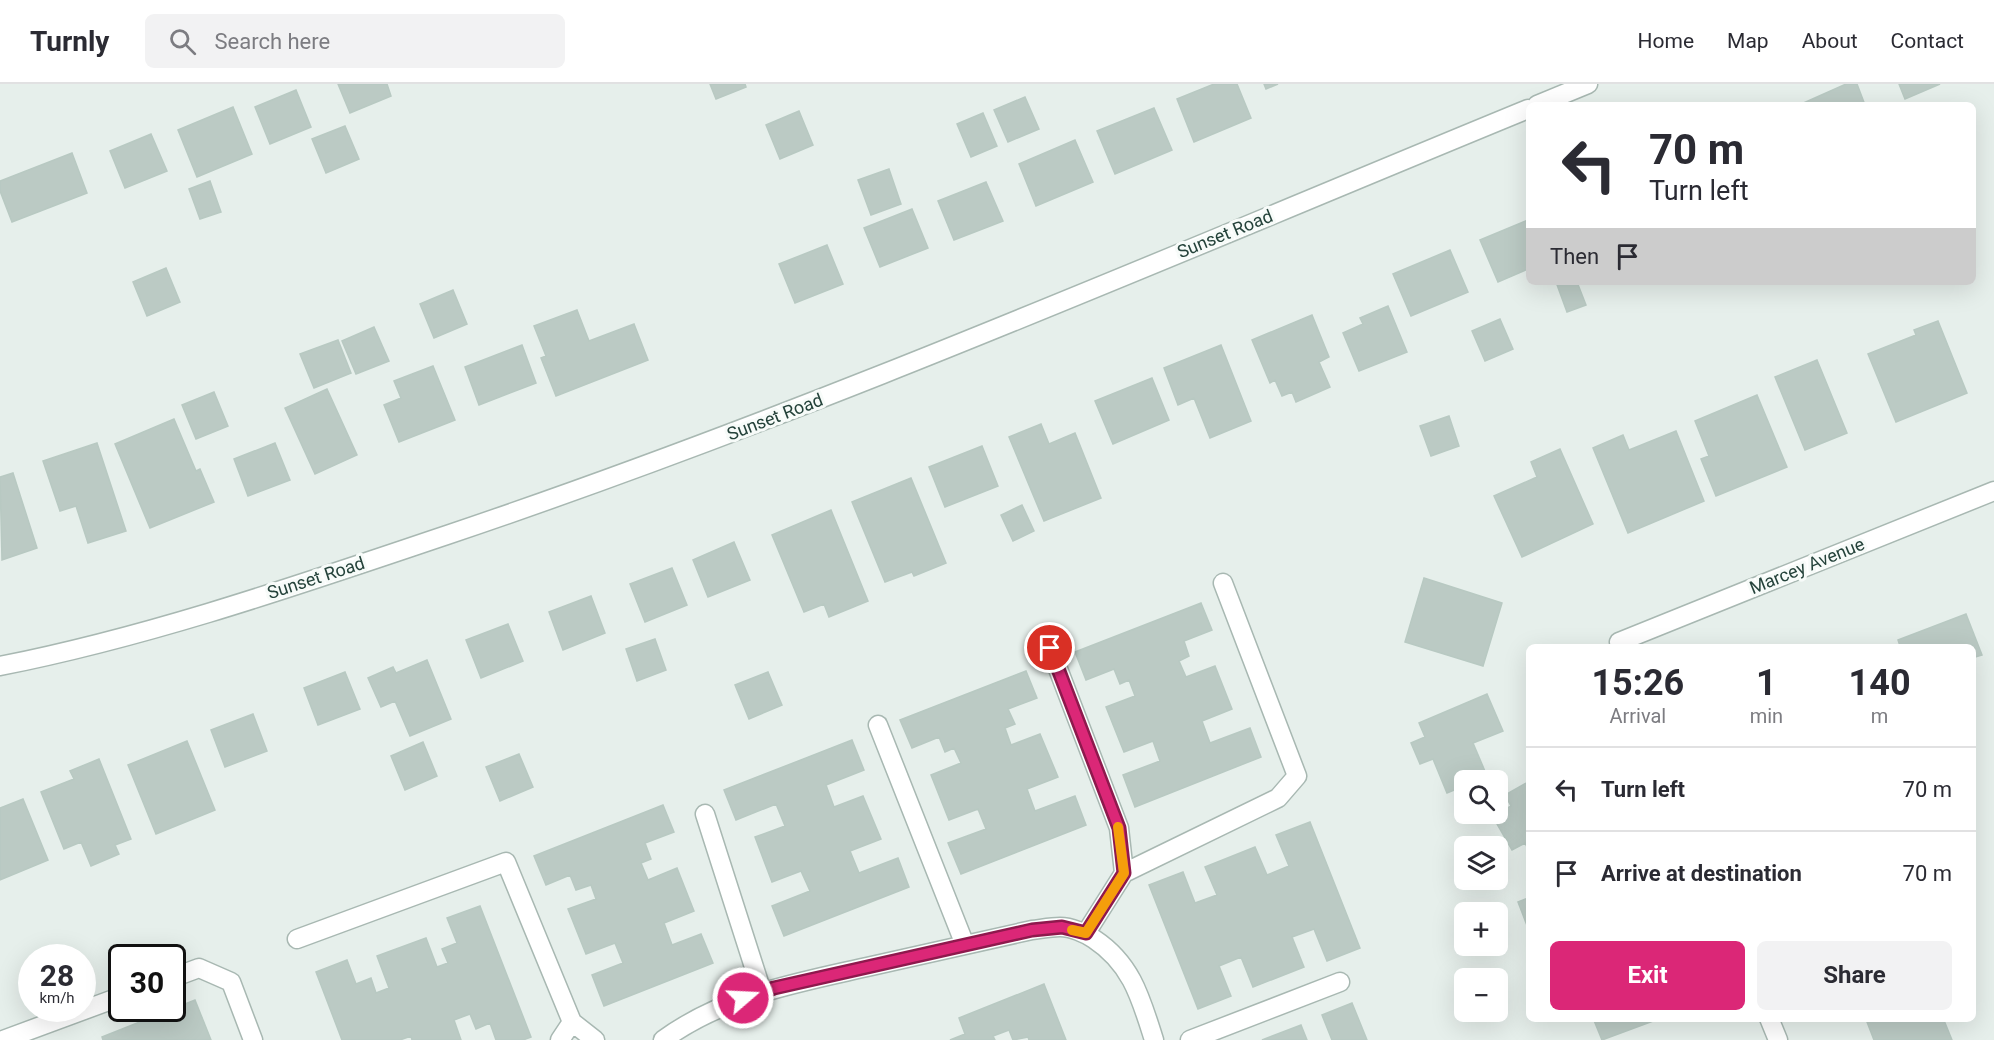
<!DOCTYPE html>
<meta charset="utf-8">
<style>
body{margin:0;font-family:Roboto,sans-serif;background:#f2f2f3;color:#2b2b33;height:100vh;display:flex;flex-direction:column;font-size:22px;white-space:nowrap}
*{box-sizing:border-box;margin:0}
p{font-size:20px;color:#7c7c81}
.icon{flex:none;width:33px;height:33px;fill:none;stroke:currentColor;stroke-width:2;stroke-linecap:round;stroke-linejoin:round}
.map{position:relative;flex:1;overflow:hidden}
.details{position:absolute;left:1526px;top:560px;width:450px;height:378px;display:flex;flex-direction:column;background:#fff;border-radius:9px;box-shadow:0 6px 24px #0002}
.details>*{flex:none}
.guide{position:absolute;left:1526px;top:18px;width:450px;height:183px;border-radius:9px;box-shadow:0 6px 24px #0002;background:#fff;color:#2b2b33;overflow:hidden}
.buttons{position:absolute;left:1454px;top:686px;display:grid;gap:12px}
.buttons a{display:grid;place-items:center;width:54px;height:54px;border-radius:9px;background:#fff;box-shadow:0 6px 24px #0002;font-size:30px}
.speed{position:absolute;left:18px;top:860px;display:flex;gap:12px;font-size:30px;font-weight:700;text-align:center}
.speed>*{display:grid;place-content:center;width:78px;height:78px;border-radius:50%;background:#fff;box-shadow:0 6px 24px #0002;line-height:1}
.speed small{font-size:15px;font-weight:400}
.speed .limit{border:3px solid #111;border-radius:9px;background:#fff;color:#111}
.pin{position:absolute;display:grid;place-items:center;width:51px;height:51px;color:#fff;margin:-26px;border:3px solid #fff;border-radius:50%;box-shadow:0 2px 6px #0007}
.me{position:absolute;width:66px;margin:-33px;rotate:71deg;stroke-linejoin:round;filter:drop-shadow(0 0 4px #0008)}
.turn{display:flex;align-items:center;gap:21px;height:126px;padding:0 24px;font-size:27px}
.turn .icon{width:78px;height:78px;stroke-width:2.5}
.turn b{display:block;font-size:42px;line-height:51px}
.then{display:flex;align-items:center;height:57px;padding:0 24px;background:#0003;gap:12px;font-size:22px}
.eta{display:flex;justify-content:space-evenly;align-items:center;height:102px;text-align:center}
.eta b{font-size:36px;font-weight:700;line-height:42px}
.cta{display:flex;gap:12px;margin-top:auto;padding:12px 24px}
.cta a{flex:1;height:69px;border-radius:9px;background:#db2777;color:#fff;font-size:24px;font-weight:700;line-height:69px;text-align:center}
.cta a+a{background:#f2f2f3;color:#2b2b33}
ul{padding:0;list-style:none}
li{display:flex;align-items:center;gap:18px;height:84px;padding:0 24px;border-top:2px solid #e1e1e2}
li div{flex:1}
li b{display:block;font-size:22px}
li em{font-style:normal}
header{display:flex;align-items:center;gap:36px;box-sizing:border-box;height:84px;padding:0 30px;background:#fff;border-bottom:2px solid #e1e1e2}
header strong{font-size:28px}
nav{display:flex;gap:33px;margin-inline-start:auto;font-size:21px}
.search{width:420px;height:54px;background:#f2f2f3;display:flex;align-items:center;gap:15px;box-sizing:border-box;padding:0 21px;border-radius:9px;color:#7c7c81;font-size:22px}
.map>svg:first-child{display:block}
</style>
<header>
<strong>Turnly</strong>
<div class="search"><svg class="icon" aria-label="search" viewBox="0 0 24 24"><circle cx="10" cy="10" r="6"/><path d="M15 15l6 6"/></svg>Search here</div>
<nav><a>Home</a><a>Map</a><a>About</a><a>Contact</a></nav>
</header>
<div class="map">
<svg width="1994" height="956" viewBox="0 0 1994 956">
<rect width="100%" height="100%" fill="#e6efeb"/>
<!-- building -->
<path fill="#bbcac4" stroke="#b8c9c2" stroke-width="1.5" d="M 338,0 L 387,0 L 391,12 L 350,29 Z
M 710,0 L 745,0 L 746,3 L 716,15 Z
M 1214,0 L 1237,0 L 1251,34 L 1194,58 L 1177,15 Z
M 1264,0 L 1278,0 L 1266,5 Z
M 1846,0 L 1857,0 L 1865,21 L 1799,21 Z
M 1899,0 L 1940,0 L 1905,15 Z
M 296,6 L 311,43 L 270,60 L 255,23 Z
M 1025,13 L 1039,45 L 1008,58 L 994,26 Z
M 233,23 L 252,70 L 197,93 L 178,46 Z
M 1154,24 L 1172,66 L 1115,90 L 1097,47 Z
M 799,27 L 813,61 L 780,75 L 766,41 Z
M 983,29 L 997,62 L 971,73 L 957,40 Z
M 345,42 L 359,75 L 326,89 L 312,55 Z
M 151,50 L 167,87 L 125,104 L 110,67 Z
M 1075,56 L 1093,98 L 1036,122 L 1019,80 Z
M 72,69 L 87,109 L 12,138 L 0,107 L 0,97 Z
M 889,85 L 901,120 L 871,131 L 858,96 Z
M 210,97 L 221,128 L 200,135 L 189,105 Z
M 986,98 L 1003,137 L 954,156 L 938,117 Z
M 912,125 L 928,164 L 880,183 L 864,144 Z
M 1528,136 L 1528,185 L 1498,198 L 1480,156 Z
M 827,161 L 843,200 L 795,219 L 779,180 Z
M 1450,166 L 1468,208 L 1411,232 L 1393,190 Z
M 166,184 L 180,218 L 147,232 L 133,198 Z
M 1556,198 L 1577,198 L 1586,221 L 1567,228 Z
M 453,206 L 467,240 L 434,254 L 420,220 Z
M 1388,222 L 1407,268 L 1359,287 L 1343,249 L 1363,240 L 1360,234 Z
M 577,226 L 589,257 L 634,240 L 648,276 L 556,312 L 541,274 L 546,272 L 534,242 Z
M 1312,231 L 1329,273 L 1319,278 L 1330,303 L 1296,318 L 1292,308 L 1282,312 L 1275,296 L 1270,299 L 1252,256 Z
M 1500,235 L 1513,265 L 1485,277 L 1472,247 Z
M 1938,237 L 1967,309 L 1896,338 L 1868,270 L 1916,251 L 1914,246 Z
M 374,243 L 389,277 L 356,290 L 342,257 Z
M 338,256 L 351,289 L 314,304 L 300,270 Z
M 522,261 L 536,299 L 479,321 L 465,283 Z
M 1221,261 L 1251,337 L 1210,354 L 1194,314 L 1178,321 L 1164,284 Z
M 1817,276 L 1847,349 L 1805,366 L 1775,293 Z
M 433,282 L 455,336 L 399,358 L 384,321 L 401,314 L 394,297 Z
M 1152,294 L 1169,336 L 1113,360 L 1095,317 Z
M 327,305 L 357,371 L 315,390 L 285,324 Z
M 214,308 L 228,342 L 196,355 L 182,321 Z
M 1757,311 L 1787,383 L 1716,412 L 1701,375 L 1709,372 L 1695,337 Z
M 1449,332 L 1459,362 L 1431,372 L 1420,342 Z
M 174,335 L 196,387 L 200,385 L 214,418 L 150,444 L 115,360 Z
M 1041,340 L 1049,360 L 1075,349 L 1101,414 L 1044,437 L 1009,353 Z
M 1676,347 L 1704,417 L 1628,449 L 1593,364 L 1623,351 L 1629,366 Z
M 97,359 L 126,447 L 88,459 L 76,422 L 60,427 L 43,377 Z
M 275,359 L 290,396 L 248,412 L 234,375 Z
M 982,362 L 998,402 L 945,423 L 929,383 Z
M 1560,365 L 1593,440 L 1522,473 L 1494,412 L 1537,393 L 1531,378 Z
M 13,389 L 37,464 L 2,476 L 0,393 Z
M 911,394 L 946,479 L 914,492 L 912,488 L 885,498 L 852,418 Z
M 1022,421 L 1034,447 L 1013,457 L 1001,431 Z
M 831,426 L 868,517 L 829,533 L 824,520 L 804,528 L 772,451 Z
M 734,458 L 750,496 L 708,513 L 693,476 Z
M 672,484 L 687,521 L 645,538 L 630,500 Z
M 1424,494 L 1502,519 L 1483,582 L 1405,558 Z
M 591,512 L 605,549 L 563,566 L 549,528 Z
M 1201,519 L 1212,546 L 1184,557 L 1189,572 L 1179,577 L 1186,593 L 1215,582 L 1232,625 L 1202,637 L 1210,659 L 1250,644 L 1261,673 L 1135,723 L 1123,691 L 1160,677 L 1153,657 L 1124,668 L 1106,623 L 1135,612 L 1129,596 L 1120,600 L 1114,585 L 1086,596 L 1075,568 Z
M 1966,530 L 1982,571 L 1972,574 L 1972,562 L 1900,562 L 1898,556 Z
M 508,540 L 523,577 L 481,594 L 466,556 Z
M 655,555 L 666,586 L 637,597 L 626,565 Z
M 427,576 L 451,635 L 410,652 L 395,617 L 381,623 L 368,594 L 393,583 L 396,589 Z
M 1026,587 L 1037,614 L 1008,625 L 1015,640 L 1005,644 L 1011,661 L 1040,650 L 1058,693 L 1027,705 L 1035,727 L 1075,712 L 1086,741 L 961,790 L 948,759 L 986,745 L 978,725 L 949,736 L 931,691 L 961,679 L 954,664 L 945,668 L 939,653 L 912,664 L 900,636 Z
M 345,588 L 360,625 L 318,641 L 304,604 Z
M 768,588 L 782,621 L 749,635 L 735,601 Z
M 1487,610 L 1503,647 L 1473,659 L 1487,692 L 1478,696 L 1464,696 L 1464,702 L 1447,709 L 1433,675 L 1420,680 L 1411,659 L 1425,653 L 1419,639 Z
M 253,630 L 267,667 L 225,683 L 211,646 Z
M 852,656 L 864,686 L 826,701 L 834,723 L 863,712 L 881,755 L 850,767 L 859,789 L 898,774 L 909,803 L 784,852 L 772,822 L 810,807 L 801,787 L 772,798 L 755,753 L 785,742 L 776,720 L 736,736 L 724,706 Z
M 187,657 L 215,726 L 156,750 L 128,681 Z
M 423,658 L 437,692 L 405,706 L 391,672 Z
M 519,670 L 533,703 L 500,717 L 486,683 Z
M 99,675 L 131,755 L 115,761 L 119,770 L 91,782 L 81,758 L 64,765 L 41,708 L 74,695 L 70,687 Z
M 1528,698 L 1528,765 L 1525,759 L 1512,766 L 1493,733 L 1511,722 L 1505,711 Z
M 23,715 L 48,776 L 0,796 L 0,724 Z
M 663,721 L 674,748 L 645,759 L 651,775 L 641,779 L 648,796 L 677,784 L 694,827 L 664,839 L 672,861 L 701,850 L 713,879 L 604,922 L 592,891 L 623,879 L 615,859 L 586,870 L 568,825 L 596,815 L 591,801 L 576,806 L 570,791 L 546,801 L 534,772 Z
M 1310,738 L 1360,864 L 1327,877 L 1314,845 L 1292,853 L 1304,883 L 1253,903 L 1241,873 L 1219,882 L 1231,912 L 1198,925 L 1149,801 L 1183,788 L 1195,819 L 1217,811 L 1205,783 L 1255,763 L 1267,791 L 1289,782 L 1276,751 Z
M 1528,814 L 1528,844 L 1518,818 Z
M 480,822 L 531,953 L 523,956 L 496,956 L 490,939 L 476,945 L 470,930 L 454,936 L 461,956 L 412,956 L 411,952 L 400,956 L 342,956 L 316,888 L 347,876 L 356,900 L 371,894 L 376,909 L 389,904 L 377,872 L 426,854 L 437,883 L 448,879 L 442,865 L 457,859 L 447,834 Z
M 1044,900 L 1066,956 L 1029,956 L 1028,953 L 1013,956 L 1009,946 L 993,952 L 995,956 L 950,956 L 965,950 L 959,934 Z
M 195,916 L 211,956 L 103,956 L 102,953 Z
M 1352,919 L 1367,956 L 1332,956 L 1322,931 Z
M 1593,934 L 1656,934 L 1656,936 L 1602,956 Z
M 1876,934 L 1943,934 L 1952,956 L 1874,956 L 1867,938 Z
M 1301,941 L 1307,956 L 1262,956 Z"/>
<g fill="none" stroke-linecap="round" stroke-linejoin="round">
<defs>
<path id="minor" d="M 1537,21 L 1588,0
M 1621,562 L 1619,558 L 1994,407
M 1050,564 L 1119,744 L 1124,789
M 0,582 C 152,552 301,500 447,451 C 815,327 1170,172 1528,25
M 878,641 L 965,861
M 705,730 L 762,908
M 1086,849 L 1124,789 L 1278,714 L 1297,692 L 1223,499
M 297,855 L 506,778 L 572,938 L 595,956
M 172,894 L 199,884 L 231,898 L 253,956
M 1769,934 L 1778,956
M 3,956 L 122,912
M 560,956 L 572,938
M 663,956 C 723,912 796,899 867,883 C 922,871 977,858 1032,846 C 1041,845 1051,843 1060,843 C 1071,843 1085,849 1094,855 C 1132,880 1141,915 1154,956
M 1190,956 L 1340,898"/>
</defs>
<!-- minor casing -->
<use href="#minor" stroke="#a8b8b2" stroke-width="21"/>
<!-- minor -->
<use href="#minor" stroke="#fff" stroke-width="18"/>
</g>
<g fill="none" stroke-linecap="round" stroke-linejoin="round">
<defs>
<path id="route" d="M 743,914 L 774,904 L 1032,846 L 1062,843 L 1086,849 L 1124,789 L 1119,744 L 1050,564"/>
</defs>
<!-- route casing -->
<use href="#route" stroke="#8e194d" stroke-width="15"/>
<!-- route -->
<use href="#route" stroke="#db2777" stroke-width="10"/>
<!-- slow -->
<path stroke="#f59e0b" stroke-width="10" d="M 1072,846 L 1086,849 L 1124,789 L 1118,743"/>
</g>
<g text-anchor="middle" stroke-width="6" stroke-linejoin="round" paint-order="stroke">
<!-- street labels -->
<g font-size="18" fill="#24423a" stroke="#f7fbf9">
<text transform="translate(1225 150) rotate(-22)" y="6">Sunset Road</text>
<text transform="translate(775 333) rotate(-21)" y="6">Sunset Road</text>
<text transform="translate(1807 482) rotate(-22)" y="6">Marcey Avenue</text>
<text transform="translate(316 494) rotate(-18)" y="6">Sunset Road</text>
</g>
</g>
</svg>
<div class="buttons">
<a><svg class="icon" aria-label="search" viewBox="0 0 24 24"><circle cx="10" cy="10" r="6"/><path d="M15 15l6 6"/></svg></a>
<a><svg class="icon" aria-label="layers" viewBox="0 0 24 24"><path d="M12 4l9 5-9 5-9-5zM3 14l9 5 9-5"/></svg></a>
<a>+</a>
<a>−</a>
</div>
<div class="speed"><div>28<small>km/h</small></div><div class="limit">30</div></div>
<div class="pin" style="left:1050px;top:564px;background:#d93025"><svg class="icon" aria-label="arrive" viewBox="0 0 24 24"><path d="M6 21V4h12l-3 4 3 4H6"/></svg></div>
<svg class="me" style="left:743px;top:914px" viewBox="-20 -20 40 40"><circle r="17" fill="#db2777" stroke="#fff" stroke-width="3"/><path d="M0-11L8 9 0 5-8 9z" fill="#fff"/></svg>
<div class="guide">
<div class="turn"><svg class="icon" aria-label="left" viewBox="0 0 24 24"><path d="M17 20v-9H6M10 6l-5 5 5 5"/></svg><div><b>70 m</b>Turn left</div></div>
<div class="then">Then<svg class="icon" aria-label="arrive" viewBox="0 0 24 24"><path d="M6 21V4h12l-3 4 3 4H6"/></svg></div>
</div>
<section class="details">
<div class="eta">
<div><b>15:26</b><p>Arrival</p></div>
<div><b>1</b><p>min</p></div>
<div><b>140</b><p>m</p></div>
</div>
<ul>
<li><svg class="icon" aria-label="left" viewBox="0 0 24 24"><path d="M17 20v-9H6M10 6l-5 5 5 5"/></svg><div><b>Turn left</b></div><em>70 m</em></li>
<li><svg class="icon" aria-label="arrive" viewBox="0 0 24 24"><path d="M6 21V4h12l-3 4 3 4H6"/></svg><div><b>Arrive at destination</b></div><em>70 m</em></li>
</ul>
<div class="cta"><a>Exit</a><a>Share</a></div>
</section>
</div>
